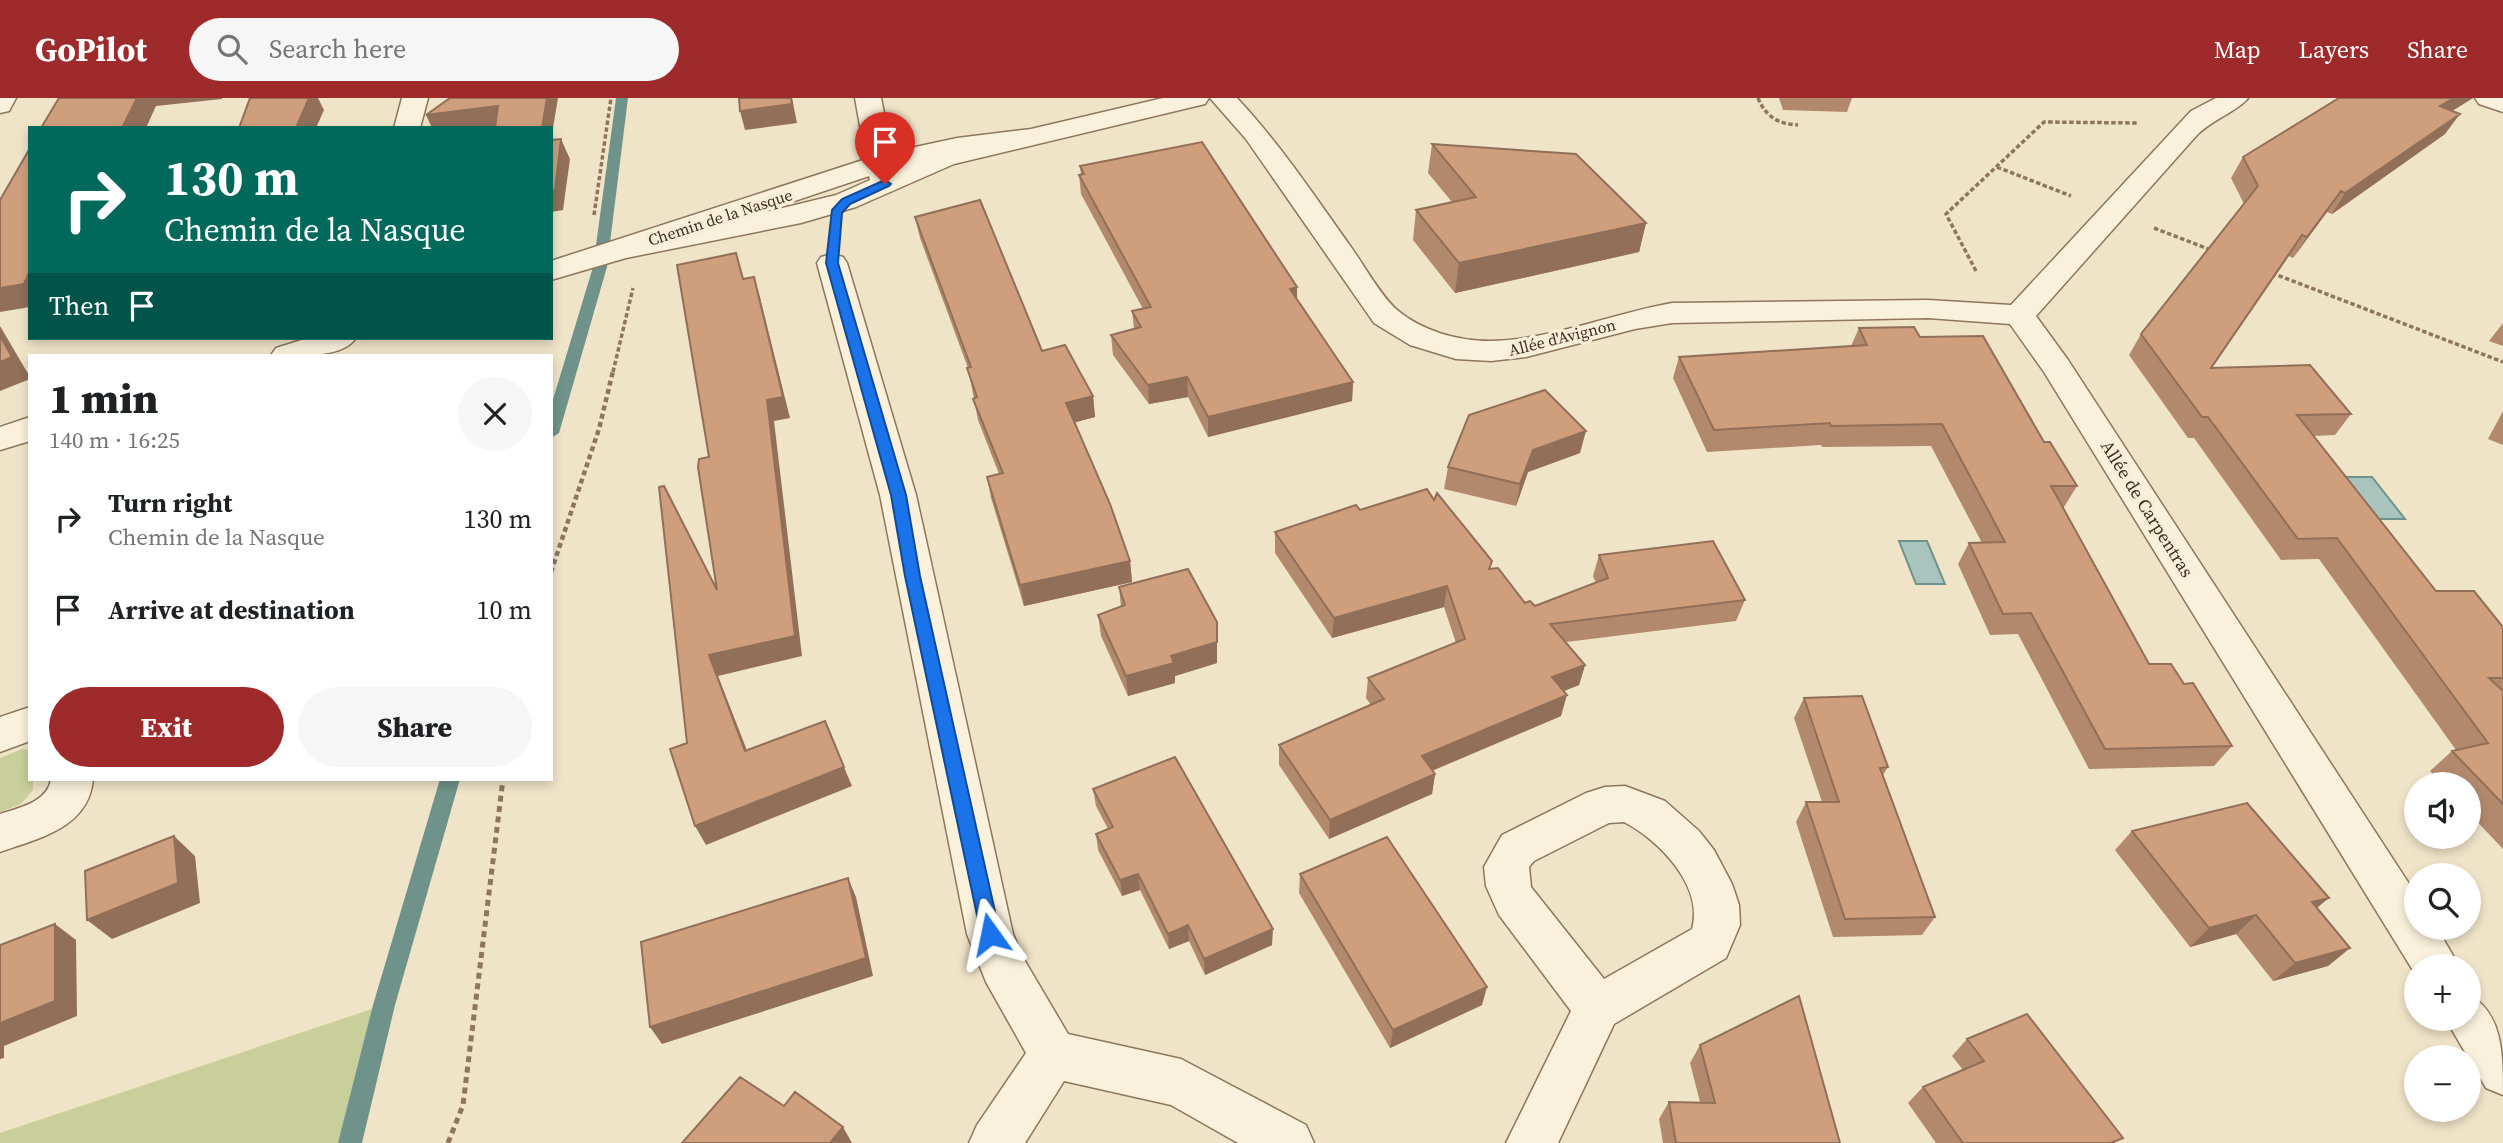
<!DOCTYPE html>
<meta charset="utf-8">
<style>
body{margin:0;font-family:"Source Serif 4",serif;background:#f6f6f6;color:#202124;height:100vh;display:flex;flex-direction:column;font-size:26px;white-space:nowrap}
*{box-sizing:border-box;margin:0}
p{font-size:23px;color:#757577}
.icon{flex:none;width:38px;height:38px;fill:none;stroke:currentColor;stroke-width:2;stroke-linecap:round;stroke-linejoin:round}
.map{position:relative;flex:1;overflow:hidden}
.sheet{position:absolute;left:28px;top:256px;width:525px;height:427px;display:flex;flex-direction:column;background:#fff;border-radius:0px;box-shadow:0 4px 10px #0003}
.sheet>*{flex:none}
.hud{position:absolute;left:28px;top:28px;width:525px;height:214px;border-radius:0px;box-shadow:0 4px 10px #0003;background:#00695c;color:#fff;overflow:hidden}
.fabs{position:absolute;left:2404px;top:674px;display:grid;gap:14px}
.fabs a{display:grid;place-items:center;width:77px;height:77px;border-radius:50%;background:#fff;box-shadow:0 4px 10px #0003;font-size:35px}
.pin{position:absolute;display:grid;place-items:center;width:60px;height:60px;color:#fff;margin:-72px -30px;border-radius:50% 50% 50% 0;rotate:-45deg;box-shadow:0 0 7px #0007}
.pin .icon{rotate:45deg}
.me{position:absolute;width:77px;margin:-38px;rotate:348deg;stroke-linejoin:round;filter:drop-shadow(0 0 5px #0008)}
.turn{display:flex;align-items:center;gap:24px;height:147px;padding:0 21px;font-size:32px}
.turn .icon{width:91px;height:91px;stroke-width:2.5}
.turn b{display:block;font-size:49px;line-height:60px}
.then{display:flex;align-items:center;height:66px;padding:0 21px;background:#0003;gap:14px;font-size:26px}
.round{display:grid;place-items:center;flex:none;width:74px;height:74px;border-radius:37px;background:#f6f6f6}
.headline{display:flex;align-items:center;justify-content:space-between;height:119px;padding:0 21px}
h1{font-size:42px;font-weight:800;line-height:52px}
.button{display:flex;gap:14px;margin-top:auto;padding:14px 21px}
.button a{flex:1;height:80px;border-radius:42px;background:#9e2a2b;color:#fff;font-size:28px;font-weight:800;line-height:80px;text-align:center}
.button a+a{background:#f6f6f6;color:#202124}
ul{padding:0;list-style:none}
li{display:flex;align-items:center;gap:21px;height:91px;padding:0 21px}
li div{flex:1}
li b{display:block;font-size:26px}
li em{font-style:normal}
header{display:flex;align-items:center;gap:42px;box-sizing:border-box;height:98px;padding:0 35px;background:#9e2a2b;color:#fff}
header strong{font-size:33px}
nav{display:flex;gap:38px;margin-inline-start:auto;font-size:24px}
.search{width:490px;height:63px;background:#f6f6f6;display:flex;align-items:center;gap:18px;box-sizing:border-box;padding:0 24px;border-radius:38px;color:#757577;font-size:26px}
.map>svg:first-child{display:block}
</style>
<header>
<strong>GoPilot</strong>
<div class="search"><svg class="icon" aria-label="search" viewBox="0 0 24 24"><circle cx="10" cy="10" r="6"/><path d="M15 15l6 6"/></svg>Search here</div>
<nav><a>Map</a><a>Layers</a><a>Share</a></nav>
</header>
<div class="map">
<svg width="2503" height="1045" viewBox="0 0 2503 1045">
<rect width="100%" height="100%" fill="#f0e4c8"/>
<!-- green -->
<path fill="#c9cf9b" d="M 22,651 L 30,652 L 30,681 L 33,681 L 33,692 L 21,706 L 0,714 L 0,660 Z
M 384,907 L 350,1045 L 0,1045 L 0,1035 Z"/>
<!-- water -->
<path fill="#a9c4bc" stroke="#6f938a" stroke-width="2" d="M 2344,379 L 2372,379 L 2405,421 L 2376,421 Z
M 1899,443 L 1927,443 L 1945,486 L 1916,486 Z"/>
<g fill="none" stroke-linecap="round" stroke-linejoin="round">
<!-- stream -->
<path fill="#6f938a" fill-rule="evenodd" d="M 616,0 L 628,0 L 607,169 L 559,335 L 551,340 L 551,308 L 593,169 Z
M 440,681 L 460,681 L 395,907 L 362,1045 L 338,1045 L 373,907 Z"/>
<defs>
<path id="minor" d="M 0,0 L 16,0 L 9,13 L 0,15 Z
M 402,0 L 428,0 L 420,30 L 394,30 Z
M 855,0 L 881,0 L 892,54 L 957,40 L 1031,31 L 1163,0 L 1209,0 L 1205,6 L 954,66 L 856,109 L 801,125 L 626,160 L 551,182 L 551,163 L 866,61 ZM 869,78 L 870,82 L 836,97 L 750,118 Z
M 1210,0 L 1237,0 C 1281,47 1316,100 1353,152 C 1365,169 1381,198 1397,212 C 1422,233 1458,243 1490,243 C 1546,243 1615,215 1672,205 L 1928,202 L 2011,207 L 2191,13 L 2216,0 L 2248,0 C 2239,12 2212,22 2197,37 L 2036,218 L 2068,262 L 2417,798 L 2417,830 L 2437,830 L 2459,868 L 2417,868 L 2417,879 L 2044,274 L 2010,226 L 1928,220 L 1672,225 L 1635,231 L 1526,259 L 1491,263 L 1456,261 L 1410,247 L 1374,225 L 1246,41 Z
M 2475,0 L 2503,0 L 2503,14 L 2479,6 Z
M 832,156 L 843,159 L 847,165 L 916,397 L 1013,836 L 1022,858 L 1068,936 L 1181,961 L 1306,1027 L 1314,1045 L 1238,1045 L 1171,1007 L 1064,983 L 1025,1045 L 969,1045 L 977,1027 L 1026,955 L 986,884 L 967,836 L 880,397 L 817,165 L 821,159 Z
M 308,240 L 356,240 C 342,261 294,258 271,257 L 276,250 Z
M 30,319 L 30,343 L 0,352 L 0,329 Z
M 30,609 L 30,643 L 0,654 L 0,619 Z
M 51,681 L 93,681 C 89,730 39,740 0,754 L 0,716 C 19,710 48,704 51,681 Z
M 1625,688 L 1665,703 L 1699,733 L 1714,752 L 1732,786 L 1739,807 L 1740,827 L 1726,860 L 1614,926 L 1558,1045 L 1506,1045 L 1571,913 L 1499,817 L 1486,788 L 1484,769 L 1502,737 L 1586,695 L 1605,689 ZM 1624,724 C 1659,742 1704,788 1692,831 L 1604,881 L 1531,789 L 1529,769 L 1534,763 L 1609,725 Z
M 2469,897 C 2503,915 2503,957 2503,997 L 2486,990 L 2445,920 L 2469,920 Z"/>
</defs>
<!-- minor casing -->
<use href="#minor" stroke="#8d765c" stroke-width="3"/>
<!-- path-far2 -->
<path stroke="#8d765c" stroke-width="3.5" stroke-dasharray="4.5 2.5" stroke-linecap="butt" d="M 1758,0 C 1766,19 1778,26 1798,27
M 1997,69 L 2071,98
M 594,117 L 611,0
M 2154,130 L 2211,152
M 1976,173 L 1946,116 L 2044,24 L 2138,25
M 2272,175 L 2503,264
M 613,274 L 633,190"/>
<!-- path-far1 -->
<path stroke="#8d765c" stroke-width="4.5" stroke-dasharray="5 3.5" stroke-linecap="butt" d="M 551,474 L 599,331 L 613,273"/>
<!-- path -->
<path stroke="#8d765c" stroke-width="5" stroke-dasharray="6 4.5" stroke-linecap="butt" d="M 448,1045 L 463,1007 L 503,681"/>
<!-- minor -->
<use href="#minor" fill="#faf1dc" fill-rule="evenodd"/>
</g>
<!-- wall -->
<path fill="#b2896c" d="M 1779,0 L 1852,0 L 1847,14 L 1783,12 Z
M 2339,0 L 2473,0 L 2452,13 L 2445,36 L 2332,116 L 2327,114 L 2293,160 L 2289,158 L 2212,270 L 2351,316 L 2335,337 L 2313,338 L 2436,493 L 2503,529 L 2503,751 L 2469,715 L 2469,686 L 2442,686 L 2430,673 L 2452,653 L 2456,652 L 2319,461 L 2281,462 L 2194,340 L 2188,340 L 2129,257 L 2141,236 L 2244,106 L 2231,80 L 2243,59 Z
M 1432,46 L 1646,125 L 1639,154 L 1455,195 L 1413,142 L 1416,112 L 1452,104 L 1428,75 Z
M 1080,68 L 1297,201 L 1353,284 L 1352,303 L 1208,339 L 1188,299 L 1149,306 L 1113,257 L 1111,237 L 1134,231 L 1132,213 L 1143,211 L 1081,96 L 1079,77 L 1081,77 Z
M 915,119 L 1042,253 L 1093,298 L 1095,319 L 1075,324 L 1130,463 L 1132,484 L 1024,508 L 991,400 L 987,379 L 999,376 L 978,322 L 968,270 L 920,140 Z
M 2503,225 L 2503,248 L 2489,243 Z
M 1859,230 L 1920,239 L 2044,344 L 2077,388 L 2064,409 L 2063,409 L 2149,566 L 2184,586 L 2232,648 L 2214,668 L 2089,671 L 2018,536 L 1990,537 L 1958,466 L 1969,445 L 1982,445 L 1931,348 L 1822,349 L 1821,347 L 1707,354 L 1673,280 L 1679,259 L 1851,248 Z
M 2503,313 L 2503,347 L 2488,341 Z
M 1580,355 L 1528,374 L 1516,408 L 1444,391 L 1448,369 Z
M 1434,402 L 1490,471 L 1525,505 L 1535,508 L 1596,485 L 1593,478 L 1599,457 L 1745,502 L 1736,523 L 1566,544 L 1585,567 L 1579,587 L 1563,593 L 1561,618 L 1432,673 L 1435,676 L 1432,696 L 1329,741 L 1279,667 L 1279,647 L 1371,607 L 1366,600 L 1368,580 L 1456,545 L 1444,509 L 1332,540 L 1275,455 L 1275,434 L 1360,412 Z
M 1119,489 L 1217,565 L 1175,578 L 1175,585 L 1128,598 L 1101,538 L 1098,517 L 1121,509 Z
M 1804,600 L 1888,669 L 1883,677 L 1935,819 L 1922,837 L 1833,839 L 1796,724 L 1806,704 L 1822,704 L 1794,620 Z
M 1093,691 L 1272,847 L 1205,877 L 1189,843 L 1169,851 L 1140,792 L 1122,798 L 1098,752 L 1096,736 L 1108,731 L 1096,708 Z
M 2132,733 L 2317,810 L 2350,850 L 2328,868 L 2273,883 L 2236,836 L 2190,849 L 2115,752 Z
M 1300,776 L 1482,907 L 1390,950 L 1299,795 Z
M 1967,941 L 2116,1045 L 1936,1045 L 1908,1005 L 1923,989 L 1963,972 L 1952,958 Z
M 1700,947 L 1840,1045 L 1663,1045 L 1659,1021 L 1669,1004 L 1700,1004 L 1690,965 Z"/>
<!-- shaded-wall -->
<path fill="#916f58" d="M 137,0 L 222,0 L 222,1 L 156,8 L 146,30 L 122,30 Z
M 305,0 L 318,0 L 324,12 L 316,30 L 296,30 Z
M 547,0 L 558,0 L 551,42 L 551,30 L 542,30 Z
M 792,0 L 797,25 L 745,32 L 740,13 Z
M 2454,0 L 2473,0 L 2426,29 L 2440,8 Z
M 498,8 L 506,28 L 489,30 L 432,30 L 426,17 Z
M 2460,16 L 2445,36 L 2332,116 L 2345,95 Z
M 561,41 L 570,61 L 563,112 L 551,114 L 551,93 Z
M 2341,93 L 2327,114 L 2293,160 L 2307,139 Z
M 1646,125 L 1639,154 L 1455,195 L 1459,165 Z
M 30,173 L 30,209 L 0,214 L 0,190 Z
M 754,179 L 760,200 L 790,320 L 774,323 L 802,558 L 718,578 L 755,673 L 745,653 L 709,557 L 767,302 Z
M 1297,189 L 1297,209 L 1290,191 Z
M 0,228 L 30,279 L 30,281 L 0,293 Z
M 1187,279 L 1188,299 L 1149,306 L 1148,287 Z
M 1353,284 L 1352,303 L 1208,339 L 1208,319 Z
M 1093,298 L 1095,319 L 1069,326 L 1066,305 Z
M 1586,333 L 1580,355 L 1528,374 L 1516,408 L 1520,386 L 1533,352 Z
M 1130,463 L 1132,484 L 1024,508 L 1020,487 Z
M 1447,488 L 1444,509 L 1332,540 L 1334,520 Z
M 1217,524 L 1217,565 L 1175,578 L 1175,585 L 1128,598 L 1126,578 L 1171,558 Z
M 1585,567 L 1579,587 L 1547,600 L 1552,579 Z
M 1567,597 L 1561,618 L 1419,678 L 1422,658 Z
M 844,669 L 852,688 L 706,747 L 695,728 Z
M 1435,676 L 1432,696 L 1329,741 L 1330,722 Z
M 174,738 L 195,758 L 200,805 L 112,841 L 87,822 Z
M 1138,776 L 1140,792 L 1122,798 L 1120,782 Z
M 848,780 L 856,799 L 873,878 L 662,946 L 650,929 Z
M 2329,800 L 2307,818 L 2312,804 Z
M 2256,817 L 2236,836 L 2190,849 L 2209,830 Z
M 55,826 L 76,842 L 77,918 L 4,948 L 4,960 L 0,961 L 0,925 Z
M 1188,827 L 1189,843 L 1169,851 L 1168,836 Z
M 1273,831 L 1272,847 L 1205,877 L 1204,861 Z
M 2350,850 L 2328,868 L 2273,883 L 2295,865 Z
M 1487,889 L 1482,907 L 1390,950 L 1393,932 Z
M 843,1029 L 852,1045 L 830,1045 Z"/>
<!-- building -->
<path fill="#cf9f7d" stroke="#916f58" stroke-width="2" d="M 59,0 L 137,0 L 122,30 L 41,30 Z
M 250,0 L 309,0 L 296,30 L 239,30 Z
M 450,0 L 547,0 L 542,30 L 495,30 L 498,8 L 426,17 Z
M 739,0 L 791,0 L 792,6 L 740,13 Z
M 2339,0 L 2454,0 L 2440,8 L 2460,16 L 2345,95 L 2341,93 L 2307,139 L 2302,137 L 2211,270 L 2310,267 L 2351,316 L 2297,317 L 2436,493 L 2474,493 L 2503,529 L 2503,580 L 2489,580 L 2503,593 L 2503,706 L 2452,653 L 2488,645 L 2337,440 L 2298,441 L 2208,319 L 2202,319 L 2141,236 L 2258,88 L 2243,59 Z
M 561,41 L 555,92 L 551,93 L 551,42 Z
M 1202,44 L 1297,189 L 1290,191 L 1353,284 L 1208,319 L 1187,279 L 1148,287 L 1111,237 L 1141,229 L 1132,213 L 1151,209 L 1079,77 L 1084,76 L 1080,68 Z
M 1432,46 L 1576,56 L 1646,125 L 1459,165 L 1416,112 L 1476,99 Z
M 30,50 L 30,173 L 24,186 L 0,190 L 0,102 Z
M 980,102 L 1042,253 L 1065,247 L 1093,298 L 1066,305 L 1110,406 L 1130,463 L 1020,487 L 987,379 L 1003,375 L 973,301 L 977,299 L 967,270 L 971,269 L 915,119 Z
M 736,155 L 743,181 L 754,179 L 783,299 L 767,302 L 795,538 L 709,557 L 745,653 L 825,623 L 844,669 L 695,728 L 670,651 L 687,645 L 659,389 L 664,388 L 717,492 L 698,369 L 699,361 L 709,359 L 677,167 Z
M 1914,229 L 1920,239 L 1983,238 L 2044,344 L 2050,344 L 2077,388 L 2051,388 L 2149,566 L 2171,566 L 2184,586 L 2193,585 L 2232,648 L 2105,651 L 2031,515 L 2003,516 L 1969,445 L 2005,444 L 1942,326 L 1831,328 L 1830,325 L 1714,332 L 1679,259 L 1867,247 L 1859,230 Z
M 0,238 L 12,259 L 0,264 Z
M 1545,292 L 1586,333 L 1533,352 L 1520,386 L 1448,369 L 1469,317 Z
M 1427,391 L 1434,402 L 1437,395 L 1492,463 L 1489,471 L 1498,470 L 1525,505 L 1530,503 L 1535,508 L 1608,480 L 1599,457 L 1713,443 L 1745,502 L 1550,526 L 1585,567 L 1552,579 L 1567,597 L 1422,658 L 1435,676 L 1330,722 L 1279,647 L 1384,601 L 1368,580 L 1465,541 L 1447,488 L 1334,520 L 1275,434 L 1356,407 L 1360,412 Z
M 1188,471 L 1217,524 L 1217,544 L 1171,558 L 1174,565 L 1126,578 L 1098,517 L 1125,507 L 1119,489 Z
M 1862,598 L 1888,669 L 1880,670 L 1935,819 L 1845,821 L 1806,704 L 1839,704 L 1804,600 Z
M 1175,659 L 1273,831 L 1204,861 L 1188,827 L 1168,836 L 1138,776 L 1120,782 L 1096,736 L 1113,729 L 1093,691 Z
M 2247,705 L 2329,800 L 2312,804 L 2350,850 L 2295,865 L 2256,817 L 2209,830 L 2132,733 Z
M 174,738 L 178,785 L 87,822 L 85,773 Z
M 1387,739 L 1487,889 L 1393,932 L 1300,776 Z
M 848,780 L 866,860 L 650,929 L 641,844 Z
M 55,826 L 55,903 L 0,925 L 0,847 Z
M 1799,898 L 1840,1045 L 1676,1045 L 1669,1004 L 1715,1005 L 1700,947 Z
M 2027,916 L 2123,1040 L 2111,1045 L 1963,1045 L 1923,989 L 1984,963 L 1967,941 Z
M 740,979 L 784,1008 L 795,994 L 843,1029 L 830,1045 L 682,1045 Z"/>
<!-- route -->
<path fill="#1a73e8" stroke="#114b97" stroke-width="2" d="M 885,82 L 891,86 L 889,88 L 850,106 L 842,115 L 838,165 L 906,397 L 920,478 L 1000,836 L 997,843 L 990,845 L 983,843 L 981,836 L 905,478 L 891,397 L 826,165 L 832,112 L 842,101 Z"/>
<g text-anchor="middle" stroke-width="7" stroke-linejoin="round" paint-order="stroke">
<!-- far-street labels -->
<g font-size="16" fill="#3d2e20" stroke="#f7eed8">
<text transform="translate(720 119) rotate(-18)" y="6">Chemin de la Nasque</text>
<text transform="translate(1562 239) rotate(-14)" y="6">Allée d'Avignon</text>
</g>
<!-- street labels -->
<g font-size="18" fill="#3d2e20" stroke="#f7eed8">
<text transform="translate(2147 411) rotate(58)" y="6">Allée de Carpentras</text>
</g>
</g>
</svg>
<div class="fabs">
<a><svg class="icon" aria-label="sound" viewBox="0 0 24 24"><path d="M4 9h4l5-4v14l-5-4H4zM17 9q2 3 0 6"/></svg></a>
<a><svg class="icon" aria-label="search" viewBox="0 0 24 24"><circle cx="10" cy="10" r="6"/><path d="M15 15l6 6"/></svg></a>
<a>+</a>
<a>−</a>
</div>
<div class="pin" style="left:885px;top:86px;background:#d93025"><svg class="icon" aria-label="arrive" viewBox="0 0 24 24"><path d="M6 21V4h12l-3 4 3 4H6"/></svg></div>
<svg class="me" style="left:990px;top:836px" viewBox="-20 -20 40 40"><path d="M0-17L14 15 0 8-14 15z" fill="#1a73e8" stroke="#fff" stroke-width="4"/></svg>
<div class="hud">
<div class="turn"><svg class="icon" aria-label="right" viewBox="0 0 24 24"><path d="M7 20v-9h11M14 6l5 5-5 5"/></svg><div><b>130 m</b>Chemin de la Nasque</div></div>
<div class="then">Then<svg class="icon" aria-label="arrive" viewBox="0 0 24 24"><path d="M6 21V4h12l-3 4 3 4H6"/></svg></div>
</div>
<section class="sheet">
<div class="headline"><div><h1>1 min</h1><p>140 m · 16:25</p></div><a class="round"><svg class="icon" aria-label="close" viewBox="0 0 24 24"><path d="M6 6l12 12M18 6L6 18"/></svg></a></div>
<ul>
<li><svg class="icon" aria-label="right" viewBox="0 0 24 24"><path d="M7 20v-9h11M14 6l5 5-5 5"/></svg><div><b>Turn right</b><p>Chemin de la Nasque</p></div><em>130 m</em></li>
<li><svg class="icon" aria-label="arrive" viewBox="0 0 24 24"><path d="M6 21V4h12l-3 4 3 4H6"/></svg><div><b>Arrive at destination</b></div><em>10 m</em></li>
</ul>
<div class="button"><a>Exit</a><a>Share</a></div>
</section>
</div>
